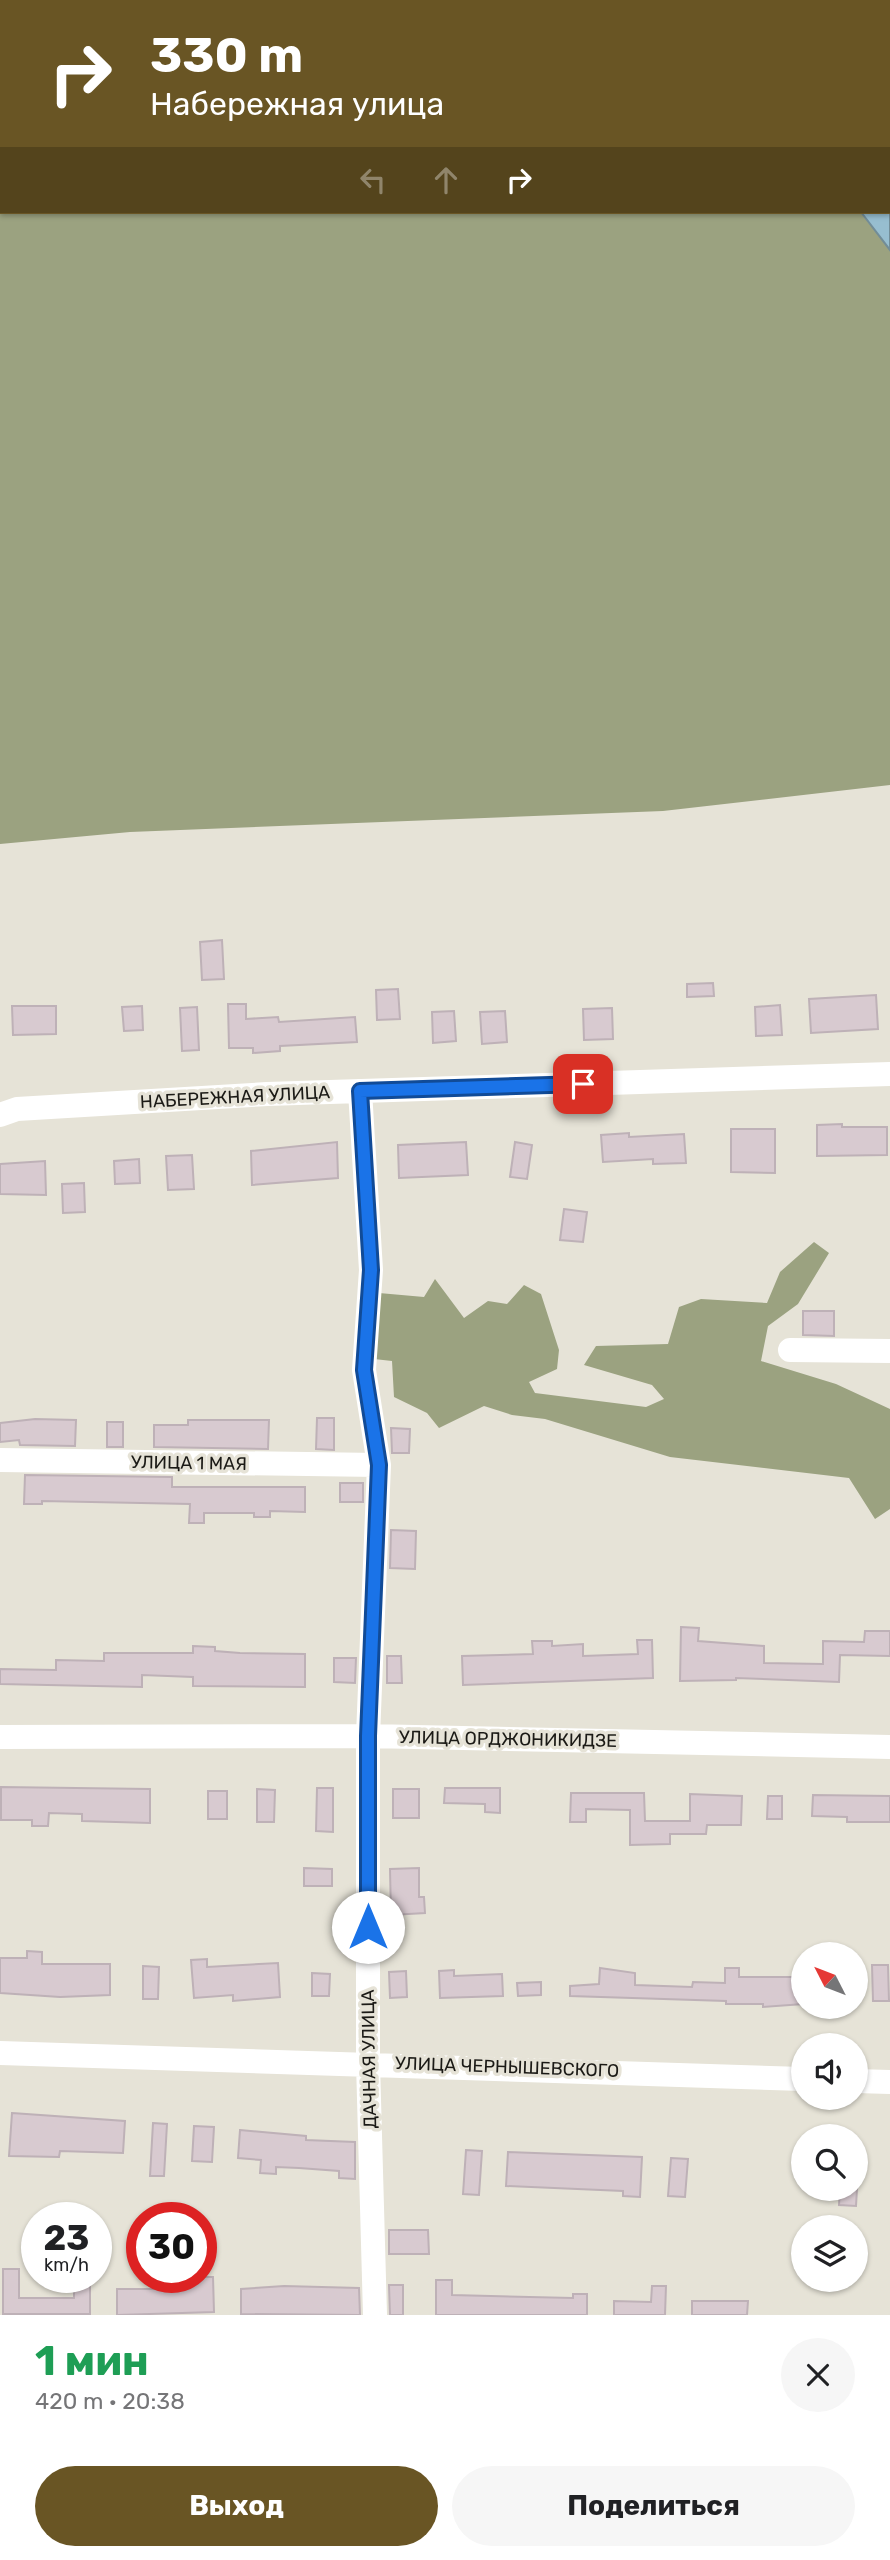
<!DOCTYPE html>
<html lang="ru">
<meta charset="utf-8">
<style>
body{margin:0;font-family:Rubik,sans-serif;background:#f6f6f6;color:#202124;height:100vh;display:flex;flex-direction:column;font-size:26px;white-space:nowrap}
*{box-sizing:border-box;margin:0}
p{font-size:23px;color:#757577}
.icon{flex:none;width:38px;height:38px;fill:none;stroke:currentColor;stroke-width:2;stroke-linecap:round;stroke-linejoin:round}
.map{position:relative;height:2315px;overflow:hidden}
.details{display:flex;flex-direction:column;background:#fff;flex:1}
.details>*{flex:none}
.banner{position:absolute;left:0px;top:0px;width:891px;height:214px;box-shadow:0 2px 5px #0004;background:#695524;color:#fff;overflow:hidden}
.needle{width:46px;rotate:312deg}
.buttons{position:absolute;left:791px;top:1942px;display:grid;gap:14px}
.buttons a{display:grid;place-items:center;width:77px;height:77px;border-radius:50%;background:#fff;box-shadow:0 2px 5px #0004;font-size:35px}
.speed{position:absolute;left:21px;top:2202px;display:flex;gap:14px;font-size:35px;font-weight:700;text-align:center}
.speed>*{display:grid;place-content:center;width:91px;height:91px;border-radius:50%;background:#fff;box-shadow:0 2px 5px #0004;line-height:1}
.speed small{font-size:18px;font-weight:400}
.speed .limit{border:10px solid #d22;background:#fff;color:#111}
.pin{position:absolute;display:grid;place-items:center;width:60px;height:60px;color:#fff;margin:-30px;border-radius:14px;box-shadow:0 4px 10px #0006}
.me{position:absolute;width:77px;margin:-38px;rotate:0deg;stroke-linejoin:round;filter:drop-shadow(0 0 5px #0008)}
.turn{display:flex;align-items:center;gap:24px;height:147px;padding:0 35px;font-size:32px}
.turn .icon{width:91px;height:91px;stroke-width:2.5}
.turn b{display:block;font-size:49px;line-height:60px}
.lanes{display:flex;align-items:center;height:66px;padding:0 35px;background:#0003;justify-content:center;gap:35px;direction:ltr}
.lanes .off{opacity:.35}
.round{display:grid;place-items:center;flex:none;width:74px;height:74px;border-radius:37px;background:#f6f6f6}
.summary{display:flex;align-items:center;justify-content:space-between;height:119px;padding:0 35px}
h1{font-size:42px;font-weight:700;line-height:52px;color:#1e9e55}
.action{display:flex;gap:14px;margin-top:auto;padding:14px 35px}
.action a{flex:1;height:80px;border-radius:42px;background:#695524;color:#fff;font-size:28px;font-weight:700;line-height:80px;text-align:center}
.action a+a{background:#f6f6f6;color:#202124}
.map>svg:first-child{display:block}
</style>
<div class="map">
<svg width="890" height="2315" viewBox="0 0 890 2315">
<rect width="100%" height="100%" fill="#e6e3d7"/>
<!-- forest -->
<path fill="#9ba280" d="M 90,0 L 385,0 L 386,2 L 84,2 Z
M 395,0 L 734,0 L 735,2 L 389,2 Z
M 0,26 L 2,212 L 861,212 L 890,250 L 890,785 L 663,811 L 130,832 L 0,844 Z
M 814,1242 L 829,1253 L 798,1304 L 768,1326 L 761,1361 L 836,1384 L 890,1409 L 890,1509 L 875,1519 L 849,1478 L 670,1457 L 545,1419 L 512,1415 L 484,1406 L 439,1428 L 427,1413 L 394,1397 L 392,1361 L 374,1359 L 379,1293 L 424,1297 L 435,1279 L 464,1318 L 488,1301 L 507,1304 L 524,1285 L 541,1294 L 559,1350 L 557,1369 L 529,1382 L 535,1393 L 646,1407 L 664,1399 L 652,1385 L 584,1365 L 596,1346 L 668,1344 L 679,1307 L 701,1299 L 767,1303 L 780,1272 Z"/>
<!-- water -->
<path fill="#97bed0" stroke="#728d98" stroke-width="2" d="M 889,79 L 890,81 L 890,250 L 861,212 L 889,212 Z"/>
<!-- building -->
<path fill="#d8cad0" stroke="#beb1b7" stroke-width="2" d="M 222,940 L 224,979 L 202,980 L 200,942 Z
M 713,983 L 714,996 L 687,997 L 687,984 Z
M 398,989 L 400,1019 L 377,1020 L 376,990 Z
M 876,995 L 878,1029 L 811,1033 L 809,999 Z
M 228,1004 L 246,1004 L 246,1019 L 278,1017 L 279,1022 L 355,1017 L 357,1042 L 280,1046 L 280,1051 L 253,1053 L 253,1048 L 229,1048 Z
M 780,1005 L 782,1035 L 756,1036 L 755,1007 Z
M 12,1006 L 56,1006 L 56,1034 L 13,1035 Z
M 142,1006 L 143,1030 L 124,1031 L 122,1007 Z
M 197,1007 L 199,1050 L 182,1051 L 180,1008 Z
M 612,1008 L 613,1039 L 584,1040 L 583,1009 Z
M 454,1011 L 456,1041 L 433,1043 L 432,1012 Z
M 505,1011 L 507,1042 L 482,1044 L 480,1012 Z
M 842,1124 L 842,1127 L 887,1127 L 887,1155 L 817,1156 L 817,1125 Z
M 731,1129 L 775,1129 L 775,1173 L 731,1172 Z
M 629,1133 L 629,1137 L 684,1134 L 686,1163 L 653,1164 L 653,1159 L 603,1162 L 601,1135 Z
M 337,1142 L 338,1178 L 252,1185 L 251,1151 Z
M 466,1142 L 468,1175 L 399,1178 L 398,1145 Z
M 515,1142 L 532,1145 L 527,1179 L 510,1177 Z
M 192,1155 L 194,1189 L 168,1190 L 166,1156 Z
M 139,1159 L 140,1183 L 115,1184 L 114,1161 Z
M 45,1161 L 46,1195 L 0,1194 L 0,1164 Z
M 84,1183 L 85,1212 L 63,1213 L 62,1184 Z
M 564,1209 L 587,1212 L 583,1242 L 560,1240 Z
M 803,1311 L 834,1311 L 834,1336 L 803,1335 Z
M 317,1418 L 334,1418 L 334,1450 L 316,1449 Z
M 35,1419 L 76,1420 L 75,1446 L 20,1445 L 19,1440 L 0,1442 L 0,1423 Z
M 188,1420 L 269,1420 L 268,1449 L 154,1447 L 154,1425 L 188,1425 Z
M 107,1422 L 123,1422 L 123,1447 L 107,1447 Z
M 391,1428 L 410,1429 L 409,1453 L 392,1453 Z
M 25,1475 L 172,1477 L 172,1487 L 305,1487 L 305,1512 L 270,1511 L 270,1517 L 254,1517 L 254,1513 L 204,1513 L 204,1523 L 189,1523 L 190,1504 L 42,1501 L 42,1504 L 24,1504 Z
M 340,1483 L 363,1483 L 363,1502 L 340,1502 Z
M 391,1530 L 416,1531 L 415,1569 L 390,1568 Z
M 681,1627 L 699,1628 L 698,1641 L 764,1646 L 764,1663 L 823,1664 L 823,1641 L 864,1642 L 865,1631 L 890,1631 L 890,1656 L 840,1655 L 839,1682 L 736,1678 L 736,1680 L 680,1681 Z
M 637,1640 L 652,1640 L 653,1678 L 463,1685 L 462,1656 L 533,1654 L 532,1641 L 552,1641 L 552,1646 L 583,1644 L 583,1656 L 638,1654 Z
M 193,1646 L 215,1647 L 215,1651 L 240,1653 L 305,1654 L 305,1687 L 193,1686 L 193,1677 L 142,1675 L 142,1687 L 0,1684 L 0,1669 L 56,1670 L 56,1660 L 104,1661 L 104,1653 L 193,1653 Z
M 387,1656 L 401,1656 L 402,1683 L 387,1683 Z
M 334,1658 L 356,1658 L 355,1683 L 334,1682 Z
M 1,1787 L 150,1789 L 150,1823 L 82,1821 L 82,1814 L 49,1813 L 48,1826 L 32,1826 L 32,1820 L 1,1820 Z
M 317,1788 L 333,1788 L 333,1832 L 316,1831 Z
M 445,1788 L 500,1788 L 500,1813 L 485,1812 L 485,1804 L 444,1803 Z
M 257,1789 L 275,1790 L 274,1822 L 257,1822 Z
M 393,1789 L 419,1789 L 419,1818 L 393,1818 Z
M 208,1791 L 227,1791 L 227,1819 L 208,1819 Z
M 571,1793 L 644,1793 L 645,1821 L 690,1821 L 690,1794 L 742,1796 L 741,1825 L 707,1825 L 706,1834 L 670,1834 L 670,1844 L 630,1845 L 630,1810 L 586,1809 L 586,1822 L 570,1822 Z
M 813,1795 L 890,1796 L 890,1822 L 847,1822 L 847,1817 L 812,1816 Z
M 768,1796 L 782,1796 L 782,1819 L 767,1819 Z
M 304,1868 L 332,1869 L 332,1886 L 304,1886 Z
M 419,1868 L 419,1897 L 424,1897 L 425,1913 L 391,1915 L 390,1869 Z
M 27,1951 L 42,1952 L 42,1964 L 110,1964 L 110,1995 L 60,1997 L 0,1993 L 0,1958 L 27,1958 Z
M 207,1959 L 207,1967 L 278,1963 L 280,1997 L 233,2001 L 233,1995 L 194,1998 L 191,1960 Z
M 872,1965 L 888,1965 L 889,2001 L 873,2001 Z
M 143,1966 L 159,1967 L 158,1999 L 143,1999 Z
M 600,1968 L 635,1973 L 635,1985 L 692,1987 L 693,1982 L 725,1983 L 725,1968 L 739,1968 L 739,1977 L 803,1977 L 803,2004 L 763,2007 L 763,2004 L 726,2004 L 726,2001 L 570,1996 L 570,1986 L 599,1984 Z
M 454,1970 L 454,1976 L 502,1974 L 503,1996 L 440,1998 L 439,1971 Z
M 406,1971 L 407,1997 L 390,1998 L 389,1972 Z
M 312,1973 L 330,1974 L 329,1996 L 312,1996 Z
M 541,1982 L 541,1995 L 518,1996 L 517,1983 Z
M 12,2113 L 125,2121 L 123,2153 L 60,2151 L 59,2157 L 9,2156 Z
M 153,2123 L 167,2124 L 164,2176 L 150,2176 Z
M 194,2126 L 214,2127 L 212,2162 L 192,2161 Z
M 240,2130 L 306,2136 L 306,2140 L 355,2142 L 355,2179 L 339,2178 L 339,2171 L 299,2168 L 276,2167 L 276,2174 L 260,2173 L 261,2160 L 238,2158 Z
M 466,2150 L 482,2151 L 479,2195 L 463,2194 Z
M 508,2152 L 642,2157 L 640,2197 L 623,2196 L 623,2191 L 506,2186 Z
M 671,2158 L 688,2159 L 685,2197 L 668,2196 Z
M 840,2189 L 857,2189 L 856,2206 L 839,2205 Z
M 389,2230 L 428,2230 L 429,2254 L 389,2254 Z
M 3,2269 L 19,2269 L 19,2298 L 74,2298 L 74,2277 L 90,2277 L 90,2314 L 3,2314 Z
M 197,2277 L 213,2277 L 214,2312 L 117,2315 L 117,2289 L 156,2289 L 156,2279 Z
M 436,2280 L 452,2280 L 452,2295 L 573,2298 L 573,2294 L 587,2294 L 587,2315 L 436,2315 Z
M 389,2285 L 403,2285 L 403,2315 L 390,2315 Z
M 284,2286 L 359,2288 L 360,2315 L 241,2314 L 241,2289 Z
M 652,2286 L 666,2286 L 665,2315 L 614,2315 L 614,2301 L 651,2302 Z
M 692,2301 L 748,2301 L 747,2315 L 692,2315 Z"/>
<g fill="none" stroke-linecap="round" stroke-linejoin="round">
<!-- minor -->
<path stroke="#fff" stroke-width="24" d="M 360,1091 L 371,1270 L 364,1370 L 379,1465 L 368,1736 L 368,2063 L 375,2315
M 0,1115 L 17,1109 L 267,1094 L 890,1074
M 790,1350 L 890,1351
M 0,1460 L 379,1465
M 0,1737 L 368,1736 L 890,1747
M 0,2053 L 803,2079
M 856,2081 L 890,2082"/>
</g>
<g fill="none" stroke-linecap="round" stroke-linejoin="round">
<defs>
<path id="route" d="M 368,1927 L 368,1736 L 379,1465 L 364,1370 L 371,1270 L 360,1091 L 583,1084"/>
</defs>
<!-- route casing -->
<use href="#route" stroke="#114b97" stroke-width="18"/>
<!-- route -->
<use href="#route" stroke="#1a73e8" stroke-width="12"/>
</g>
<g text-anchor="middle" stroke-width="7" stroke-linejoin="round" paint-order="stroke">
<!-- street labels -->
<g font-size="18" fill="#1b1a16" stroke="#e6e3d7">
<text transform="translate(235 1097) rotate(-3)" y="6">НАБЕРЕЖНАЯ УЛИЦА</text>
<text transform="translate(189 1463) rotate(1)" y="6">УЛИЦА 1 МАЯ</text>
<text transform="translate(508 1739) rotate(1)" y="6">УЛИЦА ОРДЖОНИКИДЗЕ</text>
<text transform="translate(369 2059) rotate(-91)" y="6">ДАЧНАЯ УЛИЦА</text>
<text transform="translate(507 2067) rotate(2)" y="6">УЛИЦА ЧЕРНЫШЕВСКОГО</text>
</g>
</g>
</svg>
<div class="buttons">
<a><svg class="needle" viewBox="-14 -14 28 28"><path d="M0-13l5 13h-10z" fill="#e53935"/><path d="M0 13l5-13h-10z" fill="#757577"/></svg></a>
<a><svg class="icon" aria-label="sound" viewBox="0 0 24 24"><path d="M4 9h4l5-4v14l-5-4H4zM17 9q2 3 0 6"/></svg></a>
<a><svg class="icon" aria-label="search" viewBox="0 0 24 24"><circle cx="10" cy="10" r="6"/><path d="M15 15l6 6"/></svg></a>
<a><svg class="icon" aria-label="layers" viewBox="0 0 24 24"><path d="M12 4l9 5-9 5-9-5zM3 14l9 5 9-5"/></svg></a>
</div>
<div class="speed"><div>23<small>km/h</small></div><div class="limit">30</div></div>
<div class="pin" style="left:583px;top:1084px;background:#d93025"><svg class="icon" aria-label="arrive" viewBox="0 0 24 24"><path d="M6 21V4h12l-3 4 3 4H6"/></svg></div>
<svg class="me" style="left:368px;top:1927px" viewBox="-20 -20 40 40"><circle r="19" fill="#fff"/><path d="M0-13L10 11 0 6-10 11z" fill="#1a73e8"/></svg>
<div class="banner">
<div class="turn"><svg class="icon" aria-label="right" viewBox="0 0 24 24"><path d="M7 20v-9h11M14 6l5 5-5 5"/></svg><div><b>330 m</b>Набережная улица</div></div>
<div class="lanes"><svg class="icon off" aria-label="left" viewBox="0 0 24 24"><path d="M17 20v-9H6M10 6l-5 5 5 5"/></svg><svg class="icon off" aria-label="ahead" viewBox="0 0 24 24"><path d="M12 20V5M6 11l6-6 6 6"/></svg><svg class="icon" aria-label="right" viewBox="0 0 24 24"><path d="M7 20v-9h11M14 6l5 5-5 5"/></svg></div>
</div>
</div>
<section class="details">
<div class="summary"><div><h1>1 мин</h1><p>420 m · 20:38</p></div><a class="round"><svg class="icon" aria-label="close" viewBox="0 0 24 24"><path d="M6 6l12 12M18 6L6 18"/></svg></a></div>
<div class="action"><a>Выход</a><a>Поделиться</a></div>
</section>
